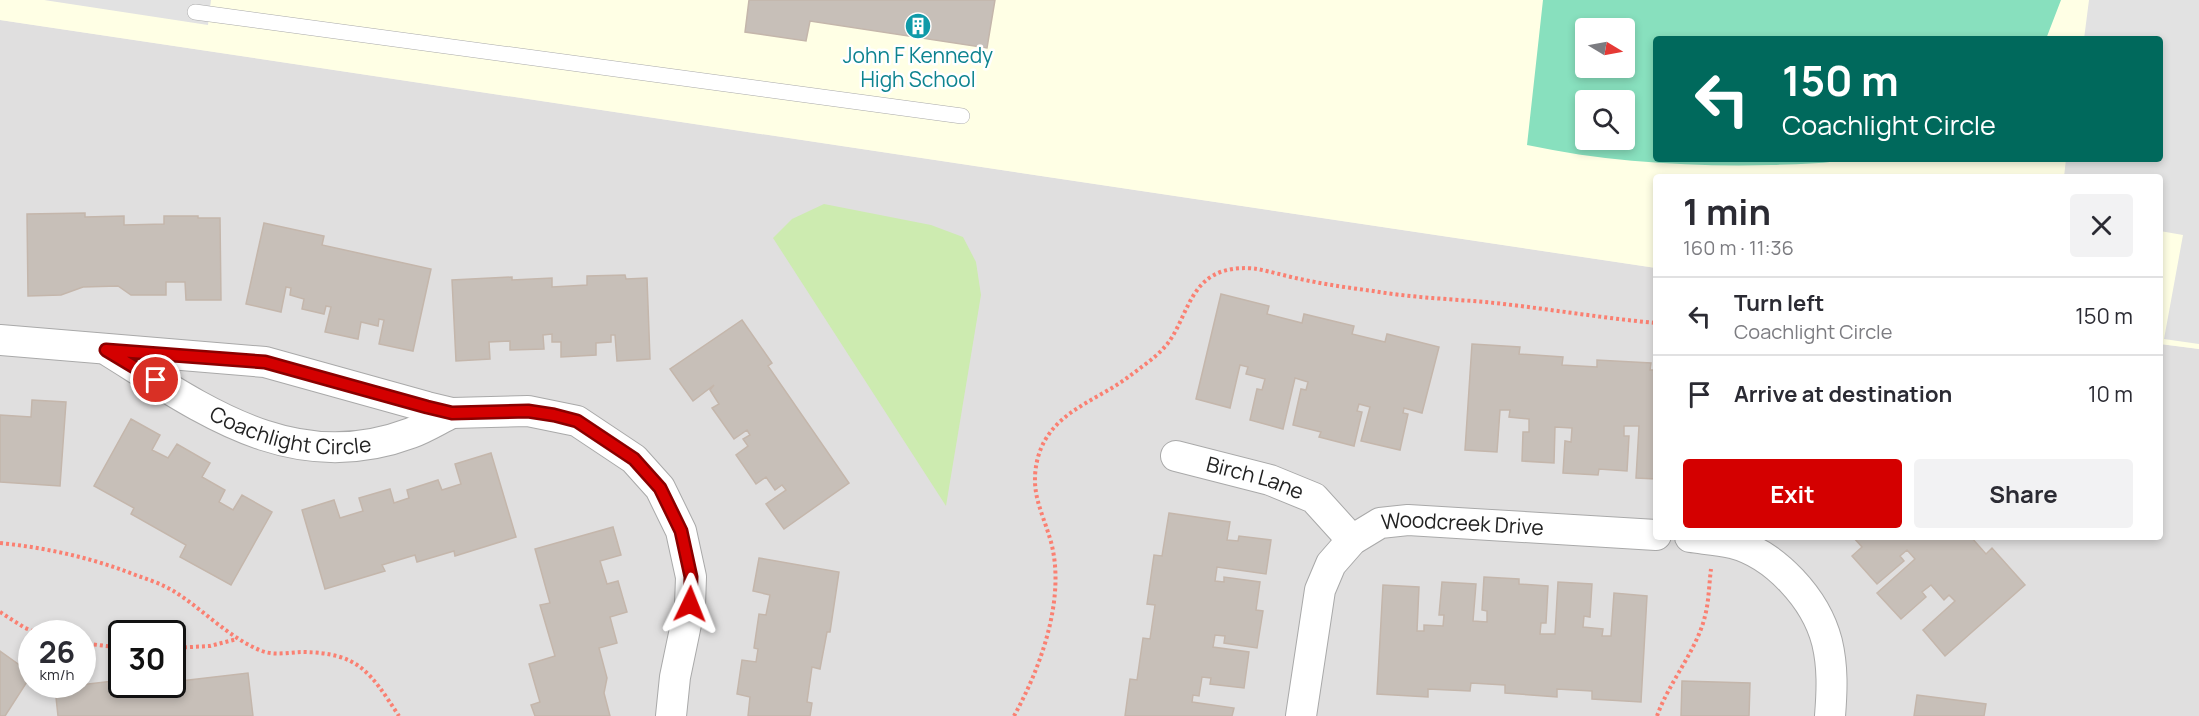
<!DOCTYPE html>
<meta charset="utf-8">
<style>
body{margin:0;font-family:Manrope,sans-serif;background:#f2f2f3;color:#2b2b33;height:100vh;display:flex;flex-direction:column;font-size:22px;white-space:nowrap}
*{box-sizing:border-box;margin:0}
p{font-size:20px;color:#7c7c81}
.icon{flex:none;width:33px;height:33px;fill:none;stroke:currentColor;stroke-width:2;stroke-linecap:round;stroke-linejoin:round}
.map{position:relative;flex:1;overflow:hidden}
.drawer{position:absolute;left:1653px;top:174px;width:510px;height:366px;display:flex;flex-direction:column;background:#fff;border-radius:6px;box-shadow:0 3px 9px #0003}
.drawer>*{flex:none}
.top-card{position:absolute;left:1653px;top:36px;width:510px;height:126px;border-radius:6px;box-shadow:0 3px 9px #0003;background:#00695c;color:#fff;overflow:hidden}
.needle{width:39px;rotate:100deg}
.tools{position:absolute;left:1575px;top:18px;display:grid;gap:12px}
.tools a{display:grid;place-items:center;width:60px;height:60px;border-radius:6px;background:#fff;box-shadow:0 3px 9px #0003;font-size:30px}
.speed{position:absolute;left:18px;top:620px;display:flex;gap:12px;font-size:30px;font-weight:700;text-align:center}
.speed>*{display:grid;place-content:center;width:78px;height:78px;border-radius:50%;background:#fff;box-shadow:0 3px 9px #0003;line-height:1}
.speed small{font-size:15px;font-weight:400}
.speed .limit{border:3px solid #111;border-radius:9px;background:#fff;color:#111}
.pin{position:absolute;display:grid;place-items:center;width:51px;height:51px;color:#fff;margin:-26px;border:3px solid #fff;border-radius:50%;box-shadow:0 2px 6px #0007}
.me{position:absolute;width:66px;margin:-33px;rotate:2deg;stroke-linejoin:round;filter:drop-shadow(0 0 4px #0008)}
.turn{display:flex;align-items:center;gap:21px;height:126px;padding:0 30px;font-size:27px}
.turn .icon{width:78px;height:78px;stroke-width:2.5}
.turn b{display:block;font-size:42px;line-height:51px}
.round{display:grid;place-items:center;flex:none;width:63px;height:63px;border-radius:6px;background:#f2f2f3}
.headline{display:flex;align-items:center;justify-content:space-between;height:102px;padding:0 30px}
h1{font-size:36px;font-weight:700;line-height:45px}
.action{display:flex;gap:12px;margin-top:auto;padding:12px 30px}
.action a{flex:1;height:69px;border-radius:6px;background:#d40000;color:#fff;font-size:24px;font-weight:700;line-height:69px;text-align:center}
.action a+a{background:#f2f2f3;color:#2b2b33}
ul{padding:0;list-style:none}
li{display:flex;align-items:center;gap:18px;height:78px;padding:0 30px;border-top:2px solid #e1e1e2}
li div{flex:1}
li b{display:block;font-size:22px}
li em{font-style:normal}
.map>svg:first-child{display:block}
</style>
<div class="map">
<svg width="2199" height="716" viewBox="0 0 2199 716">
<rect width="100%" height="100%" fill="#f2efe9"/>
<!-- residential -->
<path fill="#e0dfdf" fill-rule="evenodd" d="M 0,20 L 1656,268 L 1656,537 L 2160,537 L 2160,344 L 2199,349 L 2199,716 L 0,716 ZM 32,633 L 82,633 L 82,684 L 32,684 ZM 122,633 L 172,633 L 172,684 L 122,684 Z"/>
<!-- education -->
<path fill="#ffffe5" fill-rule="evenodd" d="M 0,0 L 2199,0 L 2199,349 L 2160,344 L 2160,177 L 1656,177 L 1656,268 L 0,20 ZM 1586,28 L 1624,28 L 1624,68 L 1586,68 ZM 1656,39 L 2160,39 L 2160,159 L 1656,159 ZM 1586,100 L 1624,100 L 1624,140 L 1586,140 Z"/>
<!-- grass -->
<path fill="#cdebb0" d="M 824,204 L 931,225 L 963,237 L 976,262 L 981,295 L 946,506 L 773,238 L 792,219 Z"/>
<!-- pitch -->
<path fill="#88e0be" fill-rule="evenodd" d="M 1543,0 L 2061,0 L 2046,39 L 1656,39 L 1656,159 L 1850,159 C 1824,164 1799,164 1772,165 C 1691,167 1606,162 1527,145 ZM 1586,28 L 1624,28 L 1624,68 L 1586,68 ZM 1586,100 L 1624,100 L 1624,140 L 1586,140 Z"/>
<!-- parking -->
<path fill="#e2e2e2" d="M 44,0 L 211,0 L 208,25 Z
M 2089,0 L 2199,0 L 2199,344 L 2164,339 L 2183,235 L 2160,231 L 2160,177 L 2064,177 L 2066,159 L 2160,159 L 2160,39 L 2084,39 Z"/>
<!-- building -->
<path fill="#c7bfb8" stroke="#c4b6ab" stroke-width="1.5" d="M 749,0 L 995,0 L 987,48 L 810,21 L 806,41 L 745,32 Z
M 85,213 L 85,217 L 124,216 L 124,225 L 164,224 L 164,216 L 198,216 L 198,218 L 220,218 L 221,300 L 186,300 L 185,282 L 166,282 L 166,295 L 131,295 L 118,286 L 83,287 L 61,295 L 28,296 L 27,214 Z
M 264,223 L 324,236 L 322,245 L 431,269 L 413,351 L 379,344 L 384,320 L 379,319 L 378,326 L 361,322 L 358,339 L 325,332 L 331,307 L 326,306 L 324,314 L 302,309 L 304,299 L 290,295 L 291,288 L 286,287 L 281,312 L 246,304 Z
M 625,275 L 626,279 L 647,278 L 650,359 L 617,361 L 615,335 L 611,335 L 611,342 L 596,343 L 596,355 L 561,357 L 561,342 L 552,342 L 552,334 L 543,335 L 544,349 L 510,350 L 510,341 L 489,342 L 490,359 L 456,361 L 452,280 L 512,277 L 512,280 L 552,278 L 552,287 L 587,285 L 587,276 Z
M 1221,294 L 1269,306 L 1267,314 L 1302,323 L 1304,314 L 1354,326 L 1352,334 L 1385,342 L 1387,334 L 1439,347 L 1422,413 L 1404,408 L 1403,413 L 1408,414 L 1400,450 L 1361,441 L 1370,407 L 1359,404 L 1357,411 L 1362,412 L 1354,446 L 1319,437 L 1321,432 L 1293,425 L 1301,389 L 1306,390 L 1308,382 L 1295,378 L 1283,429 L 1250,420 L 1257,389 L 1262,390 L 1265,379 L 1246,374 L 1248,367 L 1240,365 L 1230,408 L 1196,399 Z
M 742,320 L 772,363 L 768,366 L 849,483 L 784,529 L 766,504 L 786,490 L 782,485 L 775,490 L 766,477 L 756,484 L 736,455 L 748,446 L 743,439 L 750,435 L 747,430 L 734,439 L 712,408 L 719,404 L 710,390 L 714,385 L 693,401 L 670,369 Z
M 1472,344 L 1520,347 L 1519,354 L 1563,357 L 1562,365 L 1597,367 L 1597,360 L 1651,363 L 1650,370 L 1656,370 L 1656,479 L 1636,478 L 1639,426 L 1624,426 L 1624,436 L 1629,436 L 1627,471 L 1599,469 L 1598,475 L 1563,473 L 1565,441 L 1571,442 L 1572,428 L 1555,427 L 1554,463 L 1522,461 L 1523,432 L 1529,432 L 1529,419 L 1509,417 L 1510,410 L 1500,410 L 1497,452 L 1465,450 Z
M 32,400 L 66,402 L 60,486 L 0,482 L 0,415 L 31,417 Z
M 131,419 L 160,435 L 152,450 L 168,458 L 177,444 L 210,463 L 202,477 L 225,490 L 219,502 L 233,510 L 242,495 L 272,512 L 231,585 L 180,557 L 186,545 L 131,514 L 134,508 L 94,486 Z
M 491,453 L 516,537 L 455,556 L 454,551 L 417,562 L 415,555 L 382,565 L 385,571 L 325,589 L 302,510 L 334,500 L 340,518 L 363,511 L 359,498 L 390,489 L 394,503 L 409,498 L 407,490 L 438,480 L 442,490 L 461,484 L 455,464 Z
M 1169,513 L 1230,522 L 1227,540 L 1238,541 L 1239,536 L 1271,540 L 1266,574 L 1217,567 L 1215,581 L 1224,582 L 1224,577 L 1260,582 L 1256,610 L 1263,611 L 1257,648 L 1224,643 L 1225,636 L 1215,635 L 1213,647 L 1249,652 L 1244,688 L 1210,684 L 1211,678 L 1202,677 L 1199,696 L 1193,695 L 1192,702 L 1234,708 L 1232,716 L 1125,716 L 1130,679 L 1137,680 L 1143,638 L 1150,639 L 1155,605 L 1147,604 L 1154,555 L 1162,556 Z
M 613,527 L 621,555 L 600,561 L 607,584 L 618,581 L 627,612 L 610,617 L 617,643 L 599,648 L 607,678 L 604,693 L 610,716 L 535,716 L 531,705 L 540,702 L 529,664 L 555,656 L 540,605 L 550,603 L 535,549 Z
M 1853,537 L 1971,537 L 1986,554 L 1992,548 L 2025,585 L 1945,656 L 1923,630 L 1955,601 L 1949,595 L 1944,600 L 1931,585 L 1922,592 L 1926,597 L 1901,619 L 1877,593 L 1915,559 L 1907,550 L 1900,556 L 1904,561 L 1877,584 L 1852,556 L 1862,547 Z
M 759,558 L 839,572 L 830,632 L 827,632 L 820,669 L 812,667 L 807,702 L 812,703 L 810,716 L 748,716 L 750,697 L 737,694 L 742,660 L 756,662 L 758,649 L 754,648 L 759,614 L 766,615 L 770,595 L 753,591 Z
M 1484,577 L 1519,579 L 1519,584 L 1548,586 L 1546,623 L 1541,623 L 1540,634 L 1555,634 L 1558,582 L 1592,584 L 1590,617 L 1584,616 L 1583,627 L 1603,629 L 1602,636 L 1611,636 L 1614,593 L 1647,596 L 1641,702 L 1592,699 L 1592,691 L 1557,689 L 1557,697 L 1505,693 L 1505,685 L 1471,683 L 1470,691 L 1428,689 L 1428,697 L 1377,694 L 1383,585 L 1419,587 L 1417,631 L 1424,631 L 1424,625 L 1443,626 L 1444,615 L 1439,615 L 1442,582 L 1476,584 L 1473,621 L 1487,622 L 1487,611 L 1482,610 Z
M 0,651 L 32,674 L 5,716 L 0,716 Z
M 248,673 L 253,716 L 58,716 L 55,688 L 113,681 L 114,684 L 172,684 L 172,682 Z
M 1682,681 L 1750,683 L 1749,716 L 1681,716 Z
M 1917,695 L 1986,704 L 1984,716 L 1914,716 Z"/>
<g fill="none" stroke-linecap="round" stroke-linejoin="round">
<defs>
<path id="lane" d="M 195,12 L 962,116"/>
<g id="street">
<path d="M 0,340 L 265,362 L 427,407 L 452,413 L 528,411 L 577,421 L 634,459 L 660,488 L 681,531 L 691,577 L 690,605 L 675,677 L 671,716"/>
<path id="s1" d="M 110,352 C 205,411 294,477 411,433 C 425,428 439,419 452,413"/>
<path id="s2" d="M 1176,456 L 1270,480 L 1314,498 L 1352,540"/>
<path d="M 1690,537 C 1704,539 1718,540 1732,543 C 1775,554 1816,599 1827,642 C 1833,667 1832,691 1830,716"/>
<path id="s3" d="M 1301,716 L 1320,590 L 1331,564 L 1352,540 L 1380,523 L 1408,520 L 1656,535"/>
</g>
</defs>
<!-- lane casing -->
<use href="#lane" stroke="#a9a9a9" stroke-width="16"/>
<!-- street casing -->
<use href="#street" stroke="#a9a9a9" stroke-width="32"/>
<!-- path -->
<path stroke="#fa8072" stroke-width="4" stroke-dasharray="3 3" stroke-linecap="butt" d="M 0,543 C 48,548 93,558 138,576 C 150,580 164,585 175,592 C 205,611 229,638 262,651 C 275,656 290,652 303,652 C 359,653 370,672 399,716
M 0,612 L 25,628 L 38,633
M 82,643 L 122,648
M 172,648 L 210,646 L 237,639
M 1014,716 C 1041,667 1066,598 1051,542 C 1042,510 1029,492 1038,457 C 1051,411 1098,401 1131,375 C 1144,365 1158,356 1168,343 C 1184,322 1189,288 1214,275 C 1226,268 1245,267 1257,269 C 1273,272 1289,277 1305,280 C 1328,285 1351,288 1373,291 C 1413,298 1455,299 1495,303 C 1549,309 1602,318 1656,323
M 1657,716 C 1669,682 1697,650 1705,616 C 1709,601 1709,584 1711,569"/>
<!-- lane -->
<use href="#lane" stroke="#fff" stroke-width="15"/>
<!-- street -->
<use href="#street" stroke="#fff" stroke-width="30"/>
</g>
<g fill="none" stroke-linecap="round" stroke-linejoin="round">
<defs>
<path id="route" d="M 156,380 L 106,350 L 265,362 L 427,407 L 452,413 L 528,411 L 554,415 L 577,421 L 634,459 L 660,488 L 681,531 L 691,577 L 690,604"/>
</defs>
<!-- route casing -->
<use href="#route" stroke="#8a0000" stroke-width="15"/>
<!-- route -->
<use href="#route" stroke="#d40000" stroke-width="10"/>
</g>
<!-- icons -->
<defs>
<symbol id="building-disc" viewBox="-11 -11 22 22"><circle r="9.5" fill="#0f9aa8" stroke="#fff"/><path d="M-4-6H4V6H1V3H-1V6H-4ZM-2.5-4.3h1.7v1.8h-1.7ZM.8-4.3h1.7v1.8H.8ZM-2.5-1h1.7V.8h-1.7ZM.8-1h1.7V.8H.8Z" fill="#fff"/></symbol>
</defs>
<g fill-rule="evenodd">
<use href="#building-disc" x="903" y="11" width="30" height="30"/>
</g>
<g text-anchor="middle" stroke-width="5" stroke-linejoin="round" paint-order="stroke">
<!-- culture labels -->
<g font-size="21" fill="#0d838f" stroke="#fff">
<text x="918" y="63">John F Kennedy<tspan x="918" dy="24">High School</tspan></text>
</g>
<!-- street labels -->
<g font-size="21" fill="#222" stroke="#fff">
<text dy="7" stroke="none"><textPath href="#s1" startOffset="201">Coachlight Circle</textPath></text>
<text dy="7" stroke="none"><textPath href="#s2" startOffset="82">Birch Lane</textPath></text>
<text dy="7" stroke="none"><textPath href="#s3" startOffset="303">Woodcreek Drive</textPath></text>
</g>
</g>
</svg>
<div class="tools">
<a><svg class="needle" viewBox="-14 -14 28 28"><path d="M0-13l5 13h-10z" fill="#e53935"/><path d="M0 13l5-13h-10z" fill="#7c7c81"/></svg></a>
<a><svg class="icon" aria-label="search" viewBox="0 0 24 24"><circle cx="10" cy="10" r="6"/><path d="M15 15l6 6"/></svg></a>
</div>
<div class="speed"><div>26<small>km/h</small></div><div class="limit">30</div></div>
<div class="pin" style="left:156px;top:380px;background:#d93025"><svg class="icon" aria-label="arrive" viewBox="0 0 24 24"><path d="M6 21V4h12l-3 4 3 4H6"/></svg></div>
<svg class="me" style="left:690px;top:604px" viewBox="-20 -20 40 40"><path d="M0-17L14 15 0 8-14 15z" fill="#d40000" stroke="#fff" stroke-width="4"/></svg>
<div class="top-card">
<div class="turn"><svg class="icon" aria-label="left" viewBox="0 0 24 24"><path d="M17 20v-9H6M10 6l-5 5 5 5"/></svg><div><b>150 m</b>Coachlight Circle</div></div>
</div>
<section class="drawer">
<div class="headline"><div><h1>1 min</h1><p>160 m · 11:36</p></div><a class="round"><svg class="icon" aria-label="close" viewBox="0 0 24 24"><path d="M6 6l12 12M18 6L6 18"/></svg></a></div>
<ul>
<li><svg class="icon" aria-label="left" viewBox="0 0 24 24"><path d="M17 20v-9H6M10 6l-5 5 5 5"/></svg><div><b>Turn left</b><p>Coachlight Circle</p></div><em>150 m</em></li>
<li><svg class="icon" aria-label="arrive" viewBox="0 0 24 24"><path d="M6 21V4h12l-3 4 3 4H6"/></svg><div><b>Arrive at destination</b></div><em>10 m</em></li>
</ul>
<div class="action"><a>Exit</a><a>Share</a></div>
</section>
</div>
